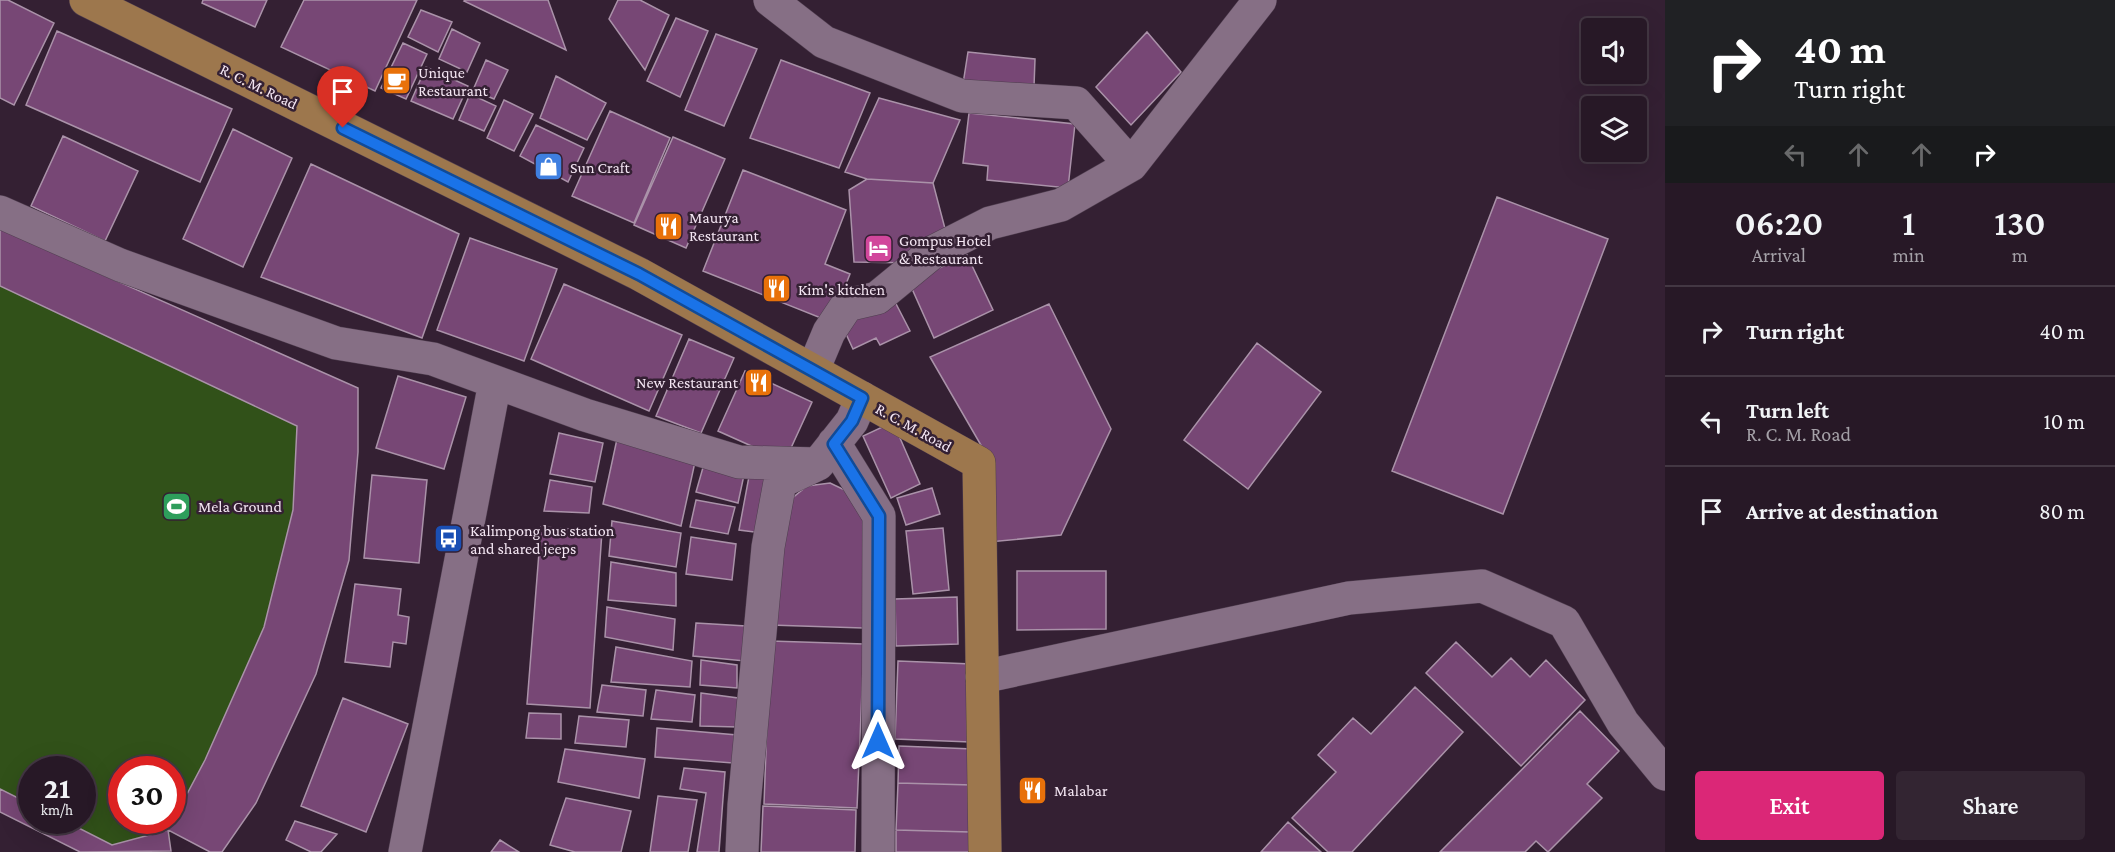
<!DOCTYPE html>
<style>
body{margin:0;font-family:"Crimson Pro",serif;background:#332532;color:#f1f3f6;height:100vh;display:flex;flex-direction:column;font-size:22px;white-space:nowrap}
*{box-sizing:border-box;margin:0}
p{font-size:20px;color:#a4a0a7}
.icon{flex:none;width:33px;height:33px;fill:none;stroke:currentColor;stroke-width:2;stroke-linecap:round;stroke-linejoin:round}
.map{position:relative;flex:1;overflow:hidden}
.details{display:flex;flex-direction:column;background:#271826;width:450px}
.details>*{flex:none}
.banner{background:#202124;color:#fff;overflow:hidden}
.fabs{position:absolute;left:1581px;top:18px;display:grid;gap:12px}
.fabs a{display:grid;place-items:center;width:66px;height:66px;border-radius:6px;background:#271826;box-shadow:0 6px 24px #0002,0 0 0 2px #433743;font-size:30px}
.speed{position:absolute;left:18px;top:756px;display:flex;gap:12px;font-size:30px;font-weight:700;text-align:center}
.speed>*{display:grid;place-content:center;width:78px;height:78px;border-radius:50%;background:#271826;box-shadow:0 6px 24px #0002,0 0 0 2px #433743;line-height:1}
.speed small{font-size:15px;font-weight:400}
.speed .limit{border:9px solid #d22;background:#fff;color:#111}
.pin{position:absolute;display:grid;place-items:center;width:51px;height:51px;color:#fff;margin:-62px -26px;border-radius:50% 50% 50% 0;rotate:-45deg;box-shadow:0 0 6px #0007}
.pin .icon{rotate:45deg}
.me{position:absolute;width:66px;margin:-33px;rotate:0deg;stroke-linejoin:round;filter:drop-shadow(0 0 4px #0008)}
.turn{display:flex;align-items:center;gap:21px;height:126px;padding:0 30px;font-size:27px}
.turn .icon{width:78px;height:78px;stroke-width:2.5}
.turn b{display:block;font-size:42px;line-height:51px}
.lanes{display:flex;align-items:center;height:57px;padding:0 30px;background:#0003;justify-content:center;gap:30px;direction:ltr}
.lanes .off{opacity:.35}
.eta{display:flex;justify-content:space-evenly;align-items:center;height:102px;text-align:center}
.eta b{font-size:36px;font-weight:600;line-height:42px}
.button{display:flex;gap:12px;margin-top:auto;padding:12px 30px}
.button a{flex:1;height:69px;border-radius:6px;background:#db2777;color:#fff;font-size:24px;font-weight:600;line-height:69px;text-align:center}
.button a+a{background:#332532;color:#f1f3f6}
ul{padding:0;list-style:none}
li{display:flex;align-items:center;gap:18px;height:90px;padding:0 30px;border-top:2px solid #433743}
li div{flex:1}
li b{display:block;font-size:22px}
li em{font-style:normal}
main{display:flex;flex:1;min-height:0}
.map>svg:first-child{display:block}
</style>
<main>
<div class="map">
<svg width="1665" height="852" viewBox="0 0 1665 852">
<rect width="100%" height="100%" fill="#342033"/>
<!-- green -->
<path fill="#315119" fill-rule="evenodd" d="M 0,229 L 358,452 L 349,560 L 316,674 L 256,803 L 222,852 L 210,852 L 169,830 L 171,851 L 80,852 L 0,812 ZM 32,770 L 82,770 L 82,820 L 32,820 ZM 122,770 L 172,770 L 172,820 L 122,820 Z"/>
<!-- building -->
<path fill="#774775" stroke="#aa92a9" stroke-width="1.5" d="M 0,0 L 8,0 L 54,23 L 14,105 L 0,98 Z
M 203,0 L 267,0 L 255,27 L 202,3 Z
M 304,0 L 417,0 L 375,91 L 281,47 Z
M 465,0 L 548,0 L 566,50 L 464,1 Z
M 618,0 L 640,0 L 669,15 L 645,70 L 609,19 Z
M 421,10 L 452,22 L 438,52 L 408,37 Z
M 676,18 L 708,31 L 680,97 L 647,81 Z
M 452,29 L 480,43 L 467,72 L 439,59 Z
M 57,31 L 232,109 L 200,182 L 26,105 Z
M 1147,32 L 1181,72 L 1131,125 L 1096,87 Z
M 716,34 L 757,49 L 724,126 L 685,110 Z
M 403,43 L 427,54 L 406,99 L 381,88 Z
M 968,52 L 1035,59 L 1034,87 L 963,84 Z
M 486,60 L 508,70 L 494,99 L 473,90 Z
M 781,60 L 870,93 L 839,168 L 750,138 Z
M 426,67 L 468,86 L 453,119 L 411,101 Z
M 556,76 L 606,103 L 587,140 L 540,118 Z
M 470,94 L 496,106 L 484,131 L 459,120 Z
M 879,98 L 960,120 L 933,183 L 867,179 L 845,172 Z
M 504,100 L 533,114 L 514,151 L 487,138 Z
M 610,111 L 670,138 L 634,223 L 572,196 Z
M 969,113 L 1075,124 L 1068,188 L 987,180 L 988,166 L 963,163 Z
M 536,125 L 584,148 L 568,182 L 520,156 Z
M 233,129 L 292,158 L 243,267 L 183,239 Z
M 63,136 L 138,171 L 105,241 L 31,206 Z
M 673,137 L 725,159 L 686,248 L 634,225 Z
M 311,164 L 459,234 L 422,338 L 261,277 Z
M 743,170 L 846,210 L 825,264 L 850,274 L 831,322 L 703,271 Z
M 867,179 L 933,183 L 948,240 L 916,240 L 916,263 L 854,262 L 849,190 Z
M 1497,197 L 1608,239 L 1503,514 L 1392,471 Z
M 0,229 L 358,388 L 358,452 L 349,560 L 316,674 L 256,803 L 222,852 L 210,852 L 168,830 L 205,760 L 264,627 L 293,510 L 297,426 L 0,286 Z
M 470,238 L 557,269 L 524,361 L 437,330 Z
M 967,255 L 993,310 L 934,338 L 909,282 Z
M 564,284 L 682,335 L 649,411 L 531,359 Z
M 892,296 L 910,331 L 880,345 L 876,338 L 853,349 L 840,321 Z
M 1049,304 L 1111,429 L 1061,535 L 989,542 L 989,459 L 930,357 Z
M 689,339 L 734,358 L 701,433 L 656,416 Z
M 1257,343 L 1321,392 L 1248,489 L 1184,440 Z
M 745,371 L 812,402 L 785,461 L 718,431 Z
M 398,376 L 466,397 L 444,469 L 376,448 Z
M 893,422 L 920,484 L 891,498 L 863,436 Z
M 559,433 L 603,443 L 595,482 L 550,474 Z
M 617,439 L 695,462 L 681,526 L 603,504 Z
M 704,464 L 744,475 L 738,503 L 696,492 Z
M 750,471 L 772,473 L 762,533 L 739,530 Z
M 372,475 L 427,480 L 419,563 L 364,558 Z
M 550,480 L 592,487 L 589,513 L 544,511 Z
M 830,483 L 851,493 L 864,511 L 863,628 L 770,625 L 790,500 L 807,486 Z
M 932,488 L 940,514 L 906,525 L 897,498 Z
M 696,500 L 735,507 L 728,534 L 690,527 Z
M 612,521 L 681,533 L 676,567 L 609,556 Z
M 541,527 L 602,531 L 590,708 L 527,704 Z
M 943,528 L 949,590 L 913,594 L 906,531 Z
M 691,537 L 736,544 L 732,580 L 686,574 Z
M 611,562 L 676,573 L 676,606 L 608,600 Z
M 1017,571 L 1106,571 L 1106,629 L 1017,630 Z
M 355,584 L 401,589 L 398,615 L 409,617 L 406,644 L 393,642 L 390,667 L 345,662 Z
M 957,597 L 958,644 L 896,646 L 895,599 Z
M 607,607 L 675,619 L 673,650 L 605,637 Z
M 696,623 L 746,626 L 745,661 L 693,656 Z
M 770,641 L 864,644 L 857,808 L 764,804 Z
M 1456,642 L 1492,677 L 1511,658 L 1530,677 L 1546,660 L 1585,700 L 1521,766 L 1426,673 Z
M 616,647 L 692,661 L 690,687 L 611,682 Z
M 701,660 L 737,665 L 737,688 L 700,685 Z
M 898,661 L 972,664 L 970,742 L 895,739 Z
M 602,685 L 646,690 L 643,716 L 597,712 Z
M 1415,687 L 1463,732 L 1352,852 L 1328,852 L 1292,818 L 1336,772 L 1318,755 L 1353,718 L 1371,734 Z
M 656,690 L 695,695 L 692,722 L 651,719 Z
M 701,693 L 738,698 L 738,727 L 700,726 Z
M 343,698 L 408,724 L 366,832 L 301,806 Z
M 1580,711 L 1619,751 L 1587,784 L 1602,798 L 1548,852 L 1536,841 L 1525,852 L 1440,852 Z
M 529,713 L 561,714 L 561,739 L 526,738 Z
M 579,716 L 629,720 L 626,747 L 575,743 Z
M 657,728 L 737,735 L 733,763 L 655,757 Z
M 899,746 L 973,749 L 972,785 L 898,783 Z
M 565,749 L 645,759 L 639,798 L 558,782 Z
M 684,768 L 725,772 L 719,852 L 697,852 L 706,793 L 680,789 Z
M 898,783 L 972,785 L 970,832 L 896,830 Z
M 0,789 L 32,805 L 32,820 L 63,820 L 112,845 L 168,830 L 171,851 L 80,852 L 0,812 Z
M 658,796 L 697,800 L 688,852 L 650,852 Z
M 566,798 L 631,811 L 621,852 L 575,852 L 550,845 Z
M 763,806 L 856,810 L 855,852 L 761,852 Z
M 295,821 L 337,834 L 321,852 L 311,852 L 286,840 Z
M 1288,822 L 1321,852 L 1261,852 Z
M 896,830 L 970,832 L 969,852 L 896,852 Z
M 500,840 L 519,852 L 491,852 Z"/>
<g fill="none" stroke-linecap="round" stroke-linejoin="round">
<defs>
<path id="street" d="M 770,0 L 824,42 L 962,96 L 1076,103 L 1131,165
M 0,212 L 120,265 L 336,343 L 433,359 L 585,415 L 739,462 L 818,464 L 852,421 L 862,398
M 813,370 L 829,332 L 847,305 L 877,298 L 933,252 L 990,223 L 1061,205 L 1131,165 L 1260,0
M 834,443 L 879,516 L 878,852
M 982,677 L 1349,598 L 1482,586 L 1564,622 L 1623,723 L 1665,774
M 405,852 L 495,382
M 742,852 L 744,805 L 768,547 L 780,482 L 816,465"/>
<path id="primary" d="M 86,0 L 639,274 L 979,463 L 985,852"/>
</defs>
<!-- street casing -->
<use href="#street" stroke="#4f3e4f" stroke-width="34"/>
<!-- primary casing -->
<use href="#primary" stroke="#4f3e4f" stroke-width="34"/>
<!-- street -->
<use href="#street" stroke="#866f85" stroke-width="33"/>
<!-- primary -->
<use href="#primary" stroke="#9d774d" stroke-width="33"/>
</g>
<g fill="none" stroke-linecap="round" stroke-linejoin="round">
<defs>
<path id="route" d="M 343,128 L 639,274 L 862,398 L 852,421 L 834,444 L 879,516 L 878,741"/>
</defs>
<!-- route casing -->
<use href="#route" stroke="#114b97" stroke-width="15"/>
<!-- route -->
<use href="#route" stroke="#1a73e8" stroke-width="10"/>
</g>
<!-- icons -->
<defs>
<symbol id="cafe-square" viewBox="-11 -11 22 22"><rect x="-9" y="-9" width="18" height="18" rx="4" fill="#e8710a" stroke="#342033"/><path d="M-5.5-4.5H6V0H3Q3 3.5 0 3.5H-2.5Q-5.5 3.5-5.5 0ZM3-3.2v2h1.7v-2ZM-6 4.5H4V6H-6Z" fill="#fff"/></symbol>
<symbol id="shop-square" viewBox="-11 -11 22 22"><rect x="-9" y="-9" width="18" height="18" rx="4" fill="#3f7fe0" stroke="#342033"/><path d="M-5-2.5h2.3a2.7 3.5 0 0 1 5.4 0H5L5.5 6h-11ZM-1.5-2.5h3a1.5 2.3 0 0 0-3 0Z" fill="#fff"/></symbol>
<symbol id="restaurant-square" viewBox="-11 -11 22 22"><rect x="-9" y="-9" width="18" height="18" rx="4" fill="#e8710a" stroke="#342033"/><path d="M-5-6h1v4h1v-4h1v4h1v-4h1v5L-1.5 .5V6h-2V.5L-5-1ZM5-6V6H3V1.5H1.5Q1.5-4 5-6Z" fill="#fff"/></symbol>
<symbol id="hotel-square" viewBox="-11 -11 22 22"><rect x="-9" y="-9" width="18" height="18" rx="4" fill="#d1479c" stroke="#342033"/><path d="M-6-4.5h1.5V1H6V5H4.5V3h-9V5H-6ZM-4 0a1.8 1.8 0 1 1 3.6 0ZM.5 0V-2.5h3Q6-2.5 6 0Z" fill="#fff"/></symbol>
<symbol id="stadium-square" viewBox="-11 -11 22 22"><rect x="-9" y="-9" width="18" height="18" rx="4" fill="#2e9e5b" stroke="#342033"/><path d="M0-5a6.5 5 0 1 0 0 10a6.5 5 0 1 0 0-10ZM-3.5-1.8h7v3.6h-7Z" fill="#fff"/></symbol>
<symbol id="bus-square" viewBox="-11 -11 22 22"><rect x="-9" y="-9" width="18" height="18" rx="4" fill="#1a4fb4" stroke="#342033"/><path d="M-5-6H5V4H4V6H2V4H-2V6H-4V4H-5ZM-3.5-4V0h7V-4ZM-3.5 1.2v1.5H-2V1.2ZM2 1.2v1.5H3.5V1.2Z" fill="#fff"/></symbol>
</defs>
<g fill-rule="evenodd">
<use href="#cafe-square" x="380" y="64" width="33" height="33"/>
<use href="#shop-square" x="532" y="150" width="33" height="33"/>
<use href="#restaurant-square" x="652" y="210" width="33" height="33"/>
<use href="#hotel-square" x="862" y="232" width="33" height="33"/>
<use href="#restaurant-square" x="760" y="272" width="33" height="33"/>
<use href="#restaurant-square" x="742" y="366" width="33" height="33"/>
<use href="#stadium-square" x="160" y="490" width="33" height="33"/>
<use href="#bus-square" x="432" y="522" width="33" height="33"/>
<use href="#restaurant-square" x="1016" y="774" width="33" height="33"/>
</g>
<g text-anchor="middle" stroke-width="5" stroke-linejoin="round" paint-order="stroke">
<!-- poi labels -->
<g font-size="16" fill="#f4e6f3" stroke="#342033" text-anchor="start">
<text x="418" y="78">Unique<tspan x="418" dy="18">Restaurant</tspan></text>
<text x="570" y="173">Sun Craft</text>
<text x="689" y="223">Maurya<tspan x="689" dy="18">Restaurant</tspan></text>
<text x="899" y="246">Gompus Hotel<tspan x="899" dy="18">&amp; Restaurant</tspan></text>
<text x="798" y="295">Kim's kitchen</text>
<text x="738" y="388" text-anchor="end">New Restaurant</text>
<text x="198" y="512">Mela Ground</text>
<text x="470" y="536">Kalimpong bus station<tspan x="470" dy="18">and shared jeeps</tspan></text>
<text x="1054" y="796">Malabar</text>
</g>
<!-- street labels -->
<g font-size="16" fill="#f4e6f3" stroke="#342033">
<text transform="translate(259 86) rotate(26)" y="6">R. C. M. Road</text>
<text transform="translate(914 427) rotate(29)" y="6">R. C. M. Road</text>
</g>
</g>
</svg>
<div class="fabs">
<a><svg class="icon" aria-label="sound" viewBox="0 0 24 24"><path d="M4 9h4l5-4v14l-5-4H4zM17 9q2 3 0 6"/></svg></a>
<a><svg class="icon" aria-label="layers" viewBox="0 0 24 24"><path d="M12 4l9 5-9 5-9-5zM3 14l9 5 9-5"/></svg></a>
</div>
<div class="speed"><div>21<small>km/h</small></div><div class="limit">30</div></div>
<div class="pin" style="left:343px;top:128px;background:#d93025"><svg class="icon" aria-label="arrive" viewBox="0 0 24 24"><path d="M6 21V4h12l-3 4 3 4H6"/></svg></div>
<svg class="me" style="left:878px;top:741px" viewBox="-20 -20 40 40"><path d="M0-17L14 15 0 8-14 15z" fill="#1a73e8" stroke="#fff" stroke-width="4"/></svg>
</div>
<section class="details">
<div class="banner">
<div class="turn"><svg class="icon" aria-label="right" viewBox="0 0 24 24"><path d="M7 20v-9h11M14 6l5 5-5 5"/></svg><div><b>40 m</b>Turn right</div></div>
<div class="lanes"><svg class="icon off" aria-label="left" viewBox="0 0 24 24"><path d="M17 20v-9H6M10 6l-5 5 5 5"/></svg><svg class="icon off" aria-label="ahead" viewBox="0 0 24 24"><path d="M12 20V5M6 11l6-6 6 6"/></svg><svg class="icon off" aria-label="ahead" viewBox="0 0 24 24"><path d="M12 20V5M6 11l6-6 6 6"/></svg><svg class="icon" aria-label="right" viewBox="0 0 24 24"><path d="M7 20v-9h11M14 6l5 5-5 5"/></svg></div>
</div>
<div class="eta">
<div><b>06:20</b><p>Arrival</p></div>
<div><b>1</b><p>min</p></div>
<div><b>130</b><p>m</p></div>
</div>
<ul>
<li><svg class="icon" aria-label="right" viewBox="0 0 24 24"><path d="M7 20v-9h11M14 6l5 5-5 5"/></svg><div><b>Turn right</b></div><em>40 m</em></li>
<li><svg class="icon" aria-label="left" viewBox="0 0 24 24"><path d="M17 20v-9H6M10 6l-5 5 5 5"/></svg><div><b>Turn left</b><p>R. C. M. Road</p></div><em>10 m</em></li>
<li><svg class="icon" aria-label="arrive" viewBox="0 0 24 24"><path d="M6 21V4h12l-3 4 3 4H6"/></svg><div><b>Arrive at destination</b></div><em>80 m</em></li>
</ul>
<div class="button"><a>Exit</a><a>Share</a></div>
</section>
</main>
